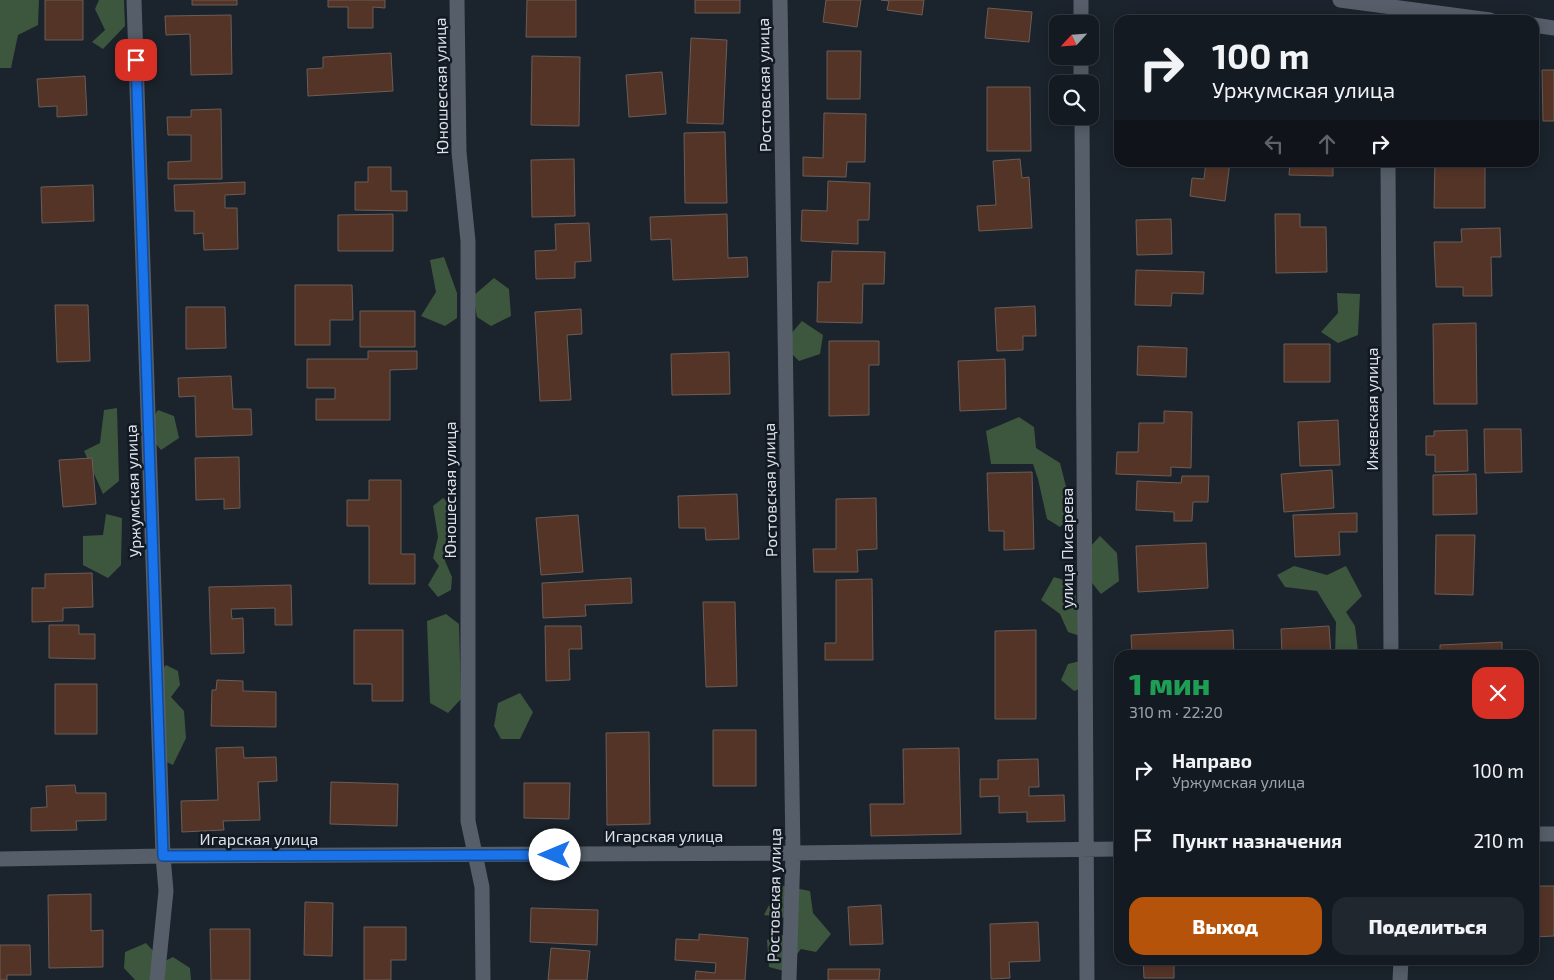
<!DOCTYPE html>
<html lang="ru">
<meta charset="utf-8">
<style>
body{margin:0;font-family:"Exo 2",sans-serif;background:#21272e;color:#f1f3f6;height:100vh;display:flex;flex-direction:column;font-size:19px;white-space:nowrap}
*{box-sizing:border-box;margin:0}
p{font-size:16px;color:#9da1a5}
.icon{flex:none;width:28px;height:28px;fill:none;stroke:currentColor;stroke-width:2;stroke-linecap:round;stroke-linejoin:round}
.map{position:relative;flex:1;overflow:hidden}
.side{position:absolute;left:1114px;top:650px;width:425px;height:315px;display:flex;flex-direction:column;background:#141a21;border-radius:15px;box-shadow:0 2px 12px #0003,0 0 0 1px #33383f}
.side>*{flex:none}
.banner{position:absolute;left:1114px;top:15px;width:425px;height:152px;border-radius:15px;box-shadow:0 2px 12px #0003,0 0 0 1px #33383f;background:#141a21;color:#f1f3f6;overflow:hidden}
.needle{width:32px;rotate:244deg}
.tools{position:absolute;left:1049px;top:15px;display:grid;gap:10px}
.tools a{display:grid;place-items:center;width:50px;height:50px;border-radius:10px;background:#141a21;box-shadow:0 2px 12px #0003,0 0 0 1px #33383f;font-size:25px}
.pin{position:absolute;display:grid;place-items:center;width:42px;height:42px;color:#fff;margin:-21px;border-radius:10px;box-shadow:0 2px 8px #0006}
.me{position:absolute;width:55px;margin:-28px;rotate:270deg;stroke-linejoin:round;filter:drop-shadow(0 0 4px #0008)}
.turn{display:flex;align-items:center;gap:18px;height:105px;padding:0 15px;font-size:22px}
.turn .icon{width:65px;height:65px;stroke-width:2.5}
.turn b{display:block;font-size:35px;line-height:42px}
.lanes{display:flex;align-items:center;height:48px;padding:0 15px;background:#0003;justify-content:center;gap:25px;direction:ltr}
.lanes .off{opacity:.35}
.round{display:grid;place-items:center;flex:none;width:52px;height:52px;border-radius:15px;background:#21272e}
.headline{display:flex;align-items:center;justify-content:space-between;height:85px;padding:0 15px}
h1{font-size:30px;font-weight:800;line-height:38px;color:#1e9e55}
.button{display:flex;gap:10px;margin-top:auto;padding:10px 15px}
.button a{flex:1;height:58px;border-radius:15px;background:#b45309;color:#fff;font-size:20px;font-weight:800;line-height:58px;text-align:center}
.button a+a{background:#21272e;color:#f1f3f6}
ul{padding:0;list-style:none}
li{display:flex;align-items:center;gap:15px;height:70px;padding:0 15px}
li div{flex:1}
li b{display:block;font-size:19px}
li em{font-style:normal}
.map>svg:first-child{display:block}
</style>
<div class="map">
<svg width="1554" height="980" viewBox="0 0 1554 980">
<rect width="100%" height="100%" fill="#1b232c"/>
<!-- forest -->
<path fill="#3d573e" d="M 0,0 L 39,0 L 38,25 L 18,35 L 11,68 L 0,68 Z
M 99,0 L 124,0 L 125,26 L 103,49 L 92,42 L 105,30 L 95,9 Z
M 444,257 L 457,293 L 457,318 L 445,326 L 421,316 L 436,292 L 430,260 Z
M 494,278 L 509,289 L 511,316 L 491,326 L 477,317 L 473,296 Z
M 1337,293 L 1360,294 L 1358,335 L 1338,343 L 1321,332 L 1338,313 Z
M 802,321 L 823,335 L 820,354 L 799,361 L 782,344 Z
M 117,408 L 119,481 L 103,494 L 84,451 L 100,443 L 104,410 Z
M 158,410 L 174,416 L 179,438 L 161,450 L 144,430 Z
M 1019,417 L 1034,427 L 1036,448 L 1060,463 L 1073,514 L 1060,527 L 1047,519 L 1038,479 L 1033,464 L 991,464 L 986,431 Z
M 443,498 L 457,509 L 457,527 L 445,561 L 452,577 L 451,590 L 438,597 L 428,585 L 439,566 L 433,558 L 438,537 L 433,506 Z
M 106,514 L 122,518 L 121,565 L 108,578 L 83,565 L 83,536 L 103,535 Z
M 1100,536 L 1117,553 L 1119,581 L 1101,594 L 1092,583 L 1088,549 Z
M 1294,566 L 1327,575 L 1346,566 L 1362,596 L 1346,612 L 1355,626 L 1358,651 L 1355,655 L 1335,655 L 1336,622 L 1317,591 L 1285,587 L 1277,575 Z
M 1054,577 L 1074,583 L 1076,601 L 1091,612 L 1080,636 L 1068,632 L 1060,614 L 1041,600 Z
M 446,614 L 459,624 L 461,699 L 448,713 L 430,703 L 427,621 Z
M 1080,661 L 1088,686 L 1074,691 L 1061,680 L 1068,664 Z
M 166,665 L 178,671 L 180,685 L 171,697 L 184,711 L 186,738 L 173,765 L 156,757 L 153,679 Z
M 520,693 L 533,712 L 520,739 L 501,739 L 494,726 L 498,703 Z
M 779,885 L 810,891 L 813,913 L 831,934 L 816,952 L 801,949 L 784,971 L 769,967 L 767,940 L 796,931 L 795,919 L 764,915 Z
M 146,943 L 163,962 L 173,957 L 190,968 L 191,980 L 135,980 L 124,968 L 125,952 Z"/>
<!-- building -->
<path fill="#543427" stroke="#6b5d57" d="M 45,0 L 83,0 L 83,40 L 45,40 Z
M 192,0 L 237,0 L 237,5 L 192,5 Z
M 328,0 L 385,0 L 385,8 L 373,7 L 373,28 L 348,28 L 348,7 L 328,7 Z
M 527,0 L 576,0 L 576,37 L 526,37 Z
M 695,0 L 740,0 L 740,13 L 695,13 Z
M 826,0 L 861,0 L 857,27 L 823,22 Z
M 881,0 L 924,0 L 922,15 L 887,10 L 889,1 Z
M 988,8 L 1032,12 L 1029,42 L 985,38 Z
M 231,15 L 232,74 L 191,75 L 190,34 L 166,35 L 165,16 Z
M 691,38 L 727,40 L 723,124 L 687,123 Z
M 827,51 L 861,51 L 860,99 L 827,99 Z
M 391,53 L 393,91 L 308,96 L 307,69 L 323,68 L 323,57 Z
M 532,56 L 580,57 L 579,126 L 531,125 Z
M 1542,70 L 1554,70 L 1554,121 L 1543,121 Z
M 662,72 L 666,114 L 629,117 L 626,75 Z
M 85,76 L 87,115 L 57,117 L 57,106 L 39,107 L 37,79 Z
M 987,87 L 1030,87 L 1031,151 L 987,151 Z
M 221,109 L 222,179 L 168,179 L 168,162 L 191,161 L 191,135 L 168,135 L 167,117 L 191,117 L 191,110 Z
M 824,113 L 866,114 L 865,162 L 847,162 L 846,177 L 803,176 L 803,157 L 823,158 Z
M 725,132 L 727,203 L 685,203 L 684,133 Z
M 574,159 L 575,216 L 532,217 L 531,160 Z
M 1020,159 L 1022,178 L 1029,177 L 1032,228 L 979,231 L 977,206 L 996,205 L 993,161 Z
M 1206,162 L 1230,162 L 1225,201 L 1190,196 L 1192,178 L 1204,179 Z
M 1290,162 L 1333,162 L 1333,176 L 1289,175 Z
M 1435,162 L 1485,162 L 1485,208 L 1434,208 Z
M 368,167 L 391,167 L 391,191 L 407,191 L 407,211 L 355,210 L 355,182 L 368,182 Z
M 828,181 L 870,183 L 869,220 L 858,220 L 858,244 L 801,241 L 802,210 L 827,211 Z
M 245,182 L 245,194 L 225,195 L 225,208 L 237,208 L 238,249 L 204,250 L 203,233 L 194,234 L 194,211 L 175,211 L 174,185 Z
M 93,185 L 94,221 L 42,223 L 41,187 Z
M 393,214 L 393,251 L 338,251 L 338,215 Z
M 727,214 L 728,258 L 747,257 L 748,277 L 673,280 L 671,239 L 651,240 L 650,217 Z
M 1275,214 L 1300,214 L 1300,227 L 1326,227 L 1327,272 L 1276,273 Z
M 1171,219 L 1172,254 L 1137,255 L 1136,220 Z
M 589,223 L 591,261 L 575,262 L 575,278 L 536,279 L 535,251 L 556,250 L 555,224 Z
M 1500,228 L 1501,257 L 1491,257 L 1492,296 L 1463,296 L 1463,287 L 1436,287 L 1434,242 L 1462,242 L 1461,229 Z
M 832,251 L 885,252 L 884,284 L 863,284 L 862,323 L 817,322 L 818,282 L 831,282 Z
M 1136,270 L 1204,272 L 1203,294 L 1172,293 L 1171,306 L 1135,305 Z
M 295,285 L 352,285 L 353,320 L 330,320 L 330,345 L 295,345 Z
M 55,305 L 88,305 L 90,361 L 57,362 Z
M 1035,306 L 1036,336 L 1023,336 L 1023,350 L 997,351 L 995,308 Z
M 186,307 L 225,307 L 226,348 L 186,349 Z
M 581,309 L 582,334 L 567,335 L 571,400 L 540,401 L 535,312 Z
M 360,311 L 415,311 L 415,347 L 360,347 Z
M 1476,323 L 1477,404 L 1434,404 L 1433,324 Z
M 829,341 L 879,341 L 879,365 L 869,365 L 869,415 L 829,416 Z
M 1284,344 L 1330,344 L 1330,382 L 1284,382 Z
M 1138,346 L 1187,348 L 1186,377 L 1137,375 Z
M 368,351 L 417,351 L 417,369 L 390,370 L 390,420 L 316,420 L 316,399 L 335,399 L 335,388 L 307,388 L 307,359 L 368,359 Z
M 729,352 L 730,394 L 672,395 L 671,354 Z
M 1005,359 L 1006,409 L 960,411 L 958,361 Z
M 231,376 L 233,409 L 251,409 L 252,435 L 196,437 L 195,396 L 179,397 L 178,378 Z
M 1164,411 L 1192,412 L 1191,468 L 1171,467 L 1171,476 L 1116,474 L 1117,452 L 1138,452 L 1139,423 L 1164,423 Z
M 1338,420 L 1340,465 L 1300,466 L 1298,422 Z
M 1484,429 L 1521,429 L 1522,472 L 1485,473 Z
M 1467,430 L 1468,471 L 1435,472 L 1435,455 L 1426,455 L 1426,436 L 1434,436 L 1434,431 Z
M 239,457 L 240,508 L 224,509 L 224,499 L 196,500 L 195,458 Z
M 92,458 L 96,504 L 63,507 L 59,460 Z
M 1332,470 L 1334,508 L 1284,512 L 1281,474 Z
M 1032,472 L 1034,549 L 1004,550 L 1004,531 L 989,531 L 987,473 Z
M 1476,474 L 1477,514 L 1433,515 L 1433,475 Z
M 1182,476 L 1209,476 L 1208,502 L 1193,502 L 1192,521 L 1174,521 L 1174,512 L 1136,510 L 1137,481 L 1181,483 Z
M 369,480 L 401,480 L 401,554 L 415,554 L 415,584 L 369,584 L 369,526 L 347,526 L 347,500 L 369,500 Z
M 737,494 L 739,539 L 706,540 L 705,528 L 679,528 L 678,496 Z
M 876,498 L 877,549 L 857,550 L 858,572 L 814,572 L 813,549 L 836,549 L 836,499 Z
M 1357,513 L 1357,532 L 1339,532 L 1340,555 L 1295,557 L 1293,515 Z
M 578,515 L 583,572 L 541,575 L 536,518 Z
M 1436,535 L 1475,535 L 1473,595 L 1435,594 Z
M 1206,543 L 1208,588 L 1138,592 L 1136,546 Z
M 92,573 L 93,607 L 63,608 L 63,621 L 32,622 L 32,588 L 45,588 L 45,574 Z
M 631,578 L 632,603 L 585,605 L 586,616 L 543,618 L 542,583 Z
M 872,579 L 873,660 L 825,660 L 825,643 L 836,643 L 836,580 Z
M 291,585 L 292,625 L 275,625 L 275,608 L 231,609 L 232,619 L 243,618 L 244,653 L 211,654 L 209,587 Z
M 703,602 L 735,602 L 737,686 L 706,687 Z
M 49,625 L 79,625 L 79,634 L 95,634 L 95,659 L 49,658 Z
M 545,626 L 581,626 L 582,649 L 569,649 L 570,680 L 546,681 Z
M 1329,626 L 1331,655 L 1282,655 L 1281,629 Z
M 354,630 L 403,630 L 403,701 L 372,701 L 372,684 L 354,684 Z
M 1036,630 L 1036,719 L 995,719 L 995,631 Z
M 1233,630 L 1234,655 L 1132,655 L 1131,635 Z
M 1502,642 L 1502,655 L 1440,655 L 1440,645 Z
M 217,680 L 243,681 L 243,691 L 276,692 L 276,727 L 211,726 L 212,690 L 216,690 Z
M 55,684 L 97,684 L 97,734 L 55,734 Z
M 713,730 L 756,730 L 756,786 L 713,786 Z
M 649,732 L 650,824 L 607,825 L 606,733 Z
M 243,747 L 244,758 L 276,757 L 277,781 L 258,782 L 260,820 L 223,821 L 224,830 L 182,832 L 181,801 L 218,800 L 216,748 Z
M 959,748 L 961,834 L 871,836 L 870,804 L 904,804 L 903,749 Z
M 1038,759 L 1039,787 L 1029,787 L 1029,796 L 1064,795 L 1065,821 L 1027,822 L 1027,812 L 999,813 L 999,796 L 980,797 L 980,779 L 998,779 L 998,760 Z
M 331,782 L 398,784 L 397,826 L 330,824 Z
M 524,783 L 570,783 L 569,819 L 524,818 Z
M 75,785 L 76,793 L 106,793 L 106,820 L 76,821 L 77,830 L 31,831 L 31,808 L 47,807 L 46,786 Z
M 1534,886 L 1554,886 L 1554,936 L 1534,937 Z
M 91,894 L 91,931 L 103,930 L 103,967 L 49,968 L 48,895 Z
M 305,902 L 333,903 L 332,956 L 304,955 Z
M 881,905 L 883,944 L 850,945 L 848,907 Z
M 531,908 L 598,910 L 597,945 L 530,942 Z
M 1038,922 L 1040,961 L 1009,962 L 1010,978 L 991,979 L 990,924 Z
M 364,927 L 406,927 L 406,960 L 391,960 L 391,980 L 364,980 Z
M 210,929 L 250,929 L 250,980 L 211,980 Z
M 699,934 L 748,938 L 745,980 L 695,980 L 696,971 L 715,973 L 716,963 L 675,960 L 676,939 L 699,940 Z
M 0,945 L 30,945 L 31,975 L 7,975 L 7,980 L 0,980 Z
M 551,948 L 590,951 L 587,980 L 548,980 Z
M 1143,960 L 1174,960 L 1174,978 L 1144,978 Z
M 828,969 L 880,969 L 879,980 L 828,980 Z"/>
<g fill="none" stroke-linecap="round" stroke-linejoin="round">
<!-- minor -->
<path stroke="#555e69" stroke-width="15" d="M 134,0 L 163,856 L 166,891 L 157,980
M 457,0 L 459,152 L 468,241 L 468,821 L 482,887 L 483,980
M 780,0 L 793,853 L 789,980
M 1081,0 L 1081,24
M 1340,0 L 1490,20
M 1534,25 L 1554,28
M 1081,56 L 1081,84
M 1082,116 L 1087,980
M 1388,162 L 1391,655
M 1534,834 L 1554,834
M 0,859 L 163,856 L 793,853 L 1119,849
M 1400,980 L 1401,960"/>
</g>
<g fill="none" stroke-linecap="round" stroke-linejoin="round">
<defs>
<path id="route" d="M 136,60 L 163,856 L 555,855"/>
</defs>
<!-- route casing -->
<use href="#route" stroke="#114b97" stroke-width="12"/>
<!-- route -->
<use href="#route" stroke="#1a73e8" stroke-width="9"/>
</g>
<g text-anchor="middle" stroke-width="5" stroke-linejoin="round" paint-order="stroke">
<!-- street labels -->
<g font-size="16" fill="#dbe1e7" stroke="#121922">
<text transform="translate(764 85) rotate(-91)" y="6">Ростовская улица</text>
<text transform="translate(441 86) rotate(-91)" y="6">Юношеская улица</text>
<text transform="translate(1372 409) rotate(-90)" y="6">Ижевская улица</text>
<text transform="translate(450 490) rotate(-90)" y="6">Юношеская улица</text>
<text transform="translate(770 490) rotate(-91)" y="6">Ростовская улица</text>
<text transform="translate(133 491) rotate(-92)" y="6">Уржумская улица</text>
<text transform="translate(1067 548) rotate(-90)" y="6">улица Писарева</text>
<text x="664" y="842">Игарская улица</text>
<text x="259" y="845">Игарская улица</text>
<text transform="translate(774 895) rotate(-89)" y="6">Ростовская улица</text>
</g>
</g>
</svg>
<div class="tools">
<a><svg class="needle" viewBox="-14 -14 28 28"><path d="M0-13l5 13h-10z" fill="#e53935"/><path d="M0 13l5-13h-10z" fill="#9da1a5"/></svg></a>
<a><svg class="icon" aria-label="search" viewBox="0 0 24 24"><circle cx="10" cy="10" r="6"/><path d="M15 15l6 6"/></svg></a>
</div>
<div class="pin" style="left:136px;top:60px;background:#d93025"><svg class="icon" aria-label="arrive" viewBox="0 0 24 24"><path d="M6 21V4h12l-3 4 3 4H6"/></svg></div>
<svg class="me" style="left:555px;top:855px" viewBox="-20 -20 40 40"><circle r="19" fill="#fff"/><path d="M0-13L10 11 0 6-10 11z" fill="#1a73e8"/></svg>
<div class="banner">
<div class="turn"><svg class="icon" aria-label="right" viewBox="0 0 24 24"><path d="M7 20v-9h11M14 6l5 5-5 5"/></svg><div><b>100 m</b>Уржумская улица</div></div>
<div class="lanes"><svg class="icon off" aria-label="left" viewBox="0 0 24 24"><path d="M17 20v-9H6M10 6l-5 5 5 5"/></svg><svg class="icon off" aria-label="ahead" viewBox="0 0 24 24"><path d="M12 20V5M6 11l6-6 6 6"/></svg><svg class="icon" aria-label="right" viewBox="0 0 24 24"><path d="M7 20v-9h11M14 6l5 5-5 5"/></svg></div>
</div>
<section class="side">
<div class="headline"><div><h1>1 мин</h1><p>310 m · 22:20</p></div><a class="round" style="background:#d93025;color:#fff"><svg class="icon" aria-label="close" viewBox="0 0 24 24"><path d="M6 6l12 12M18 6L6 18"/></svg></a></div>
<ul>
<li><svg class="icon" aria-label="right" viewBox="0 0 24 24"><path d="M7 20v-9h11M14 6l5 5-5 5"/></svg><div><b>Направо</b><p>Уржумская улица</p></div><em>100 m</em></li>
<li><svg class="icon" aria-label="arrive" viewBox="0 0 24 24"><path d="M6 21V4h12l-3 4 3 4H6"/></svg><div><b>Пункт назначения</b></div><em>210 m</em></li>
</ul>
<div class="button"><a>Выход</a><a>Поделиться</a></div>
</section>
</div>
